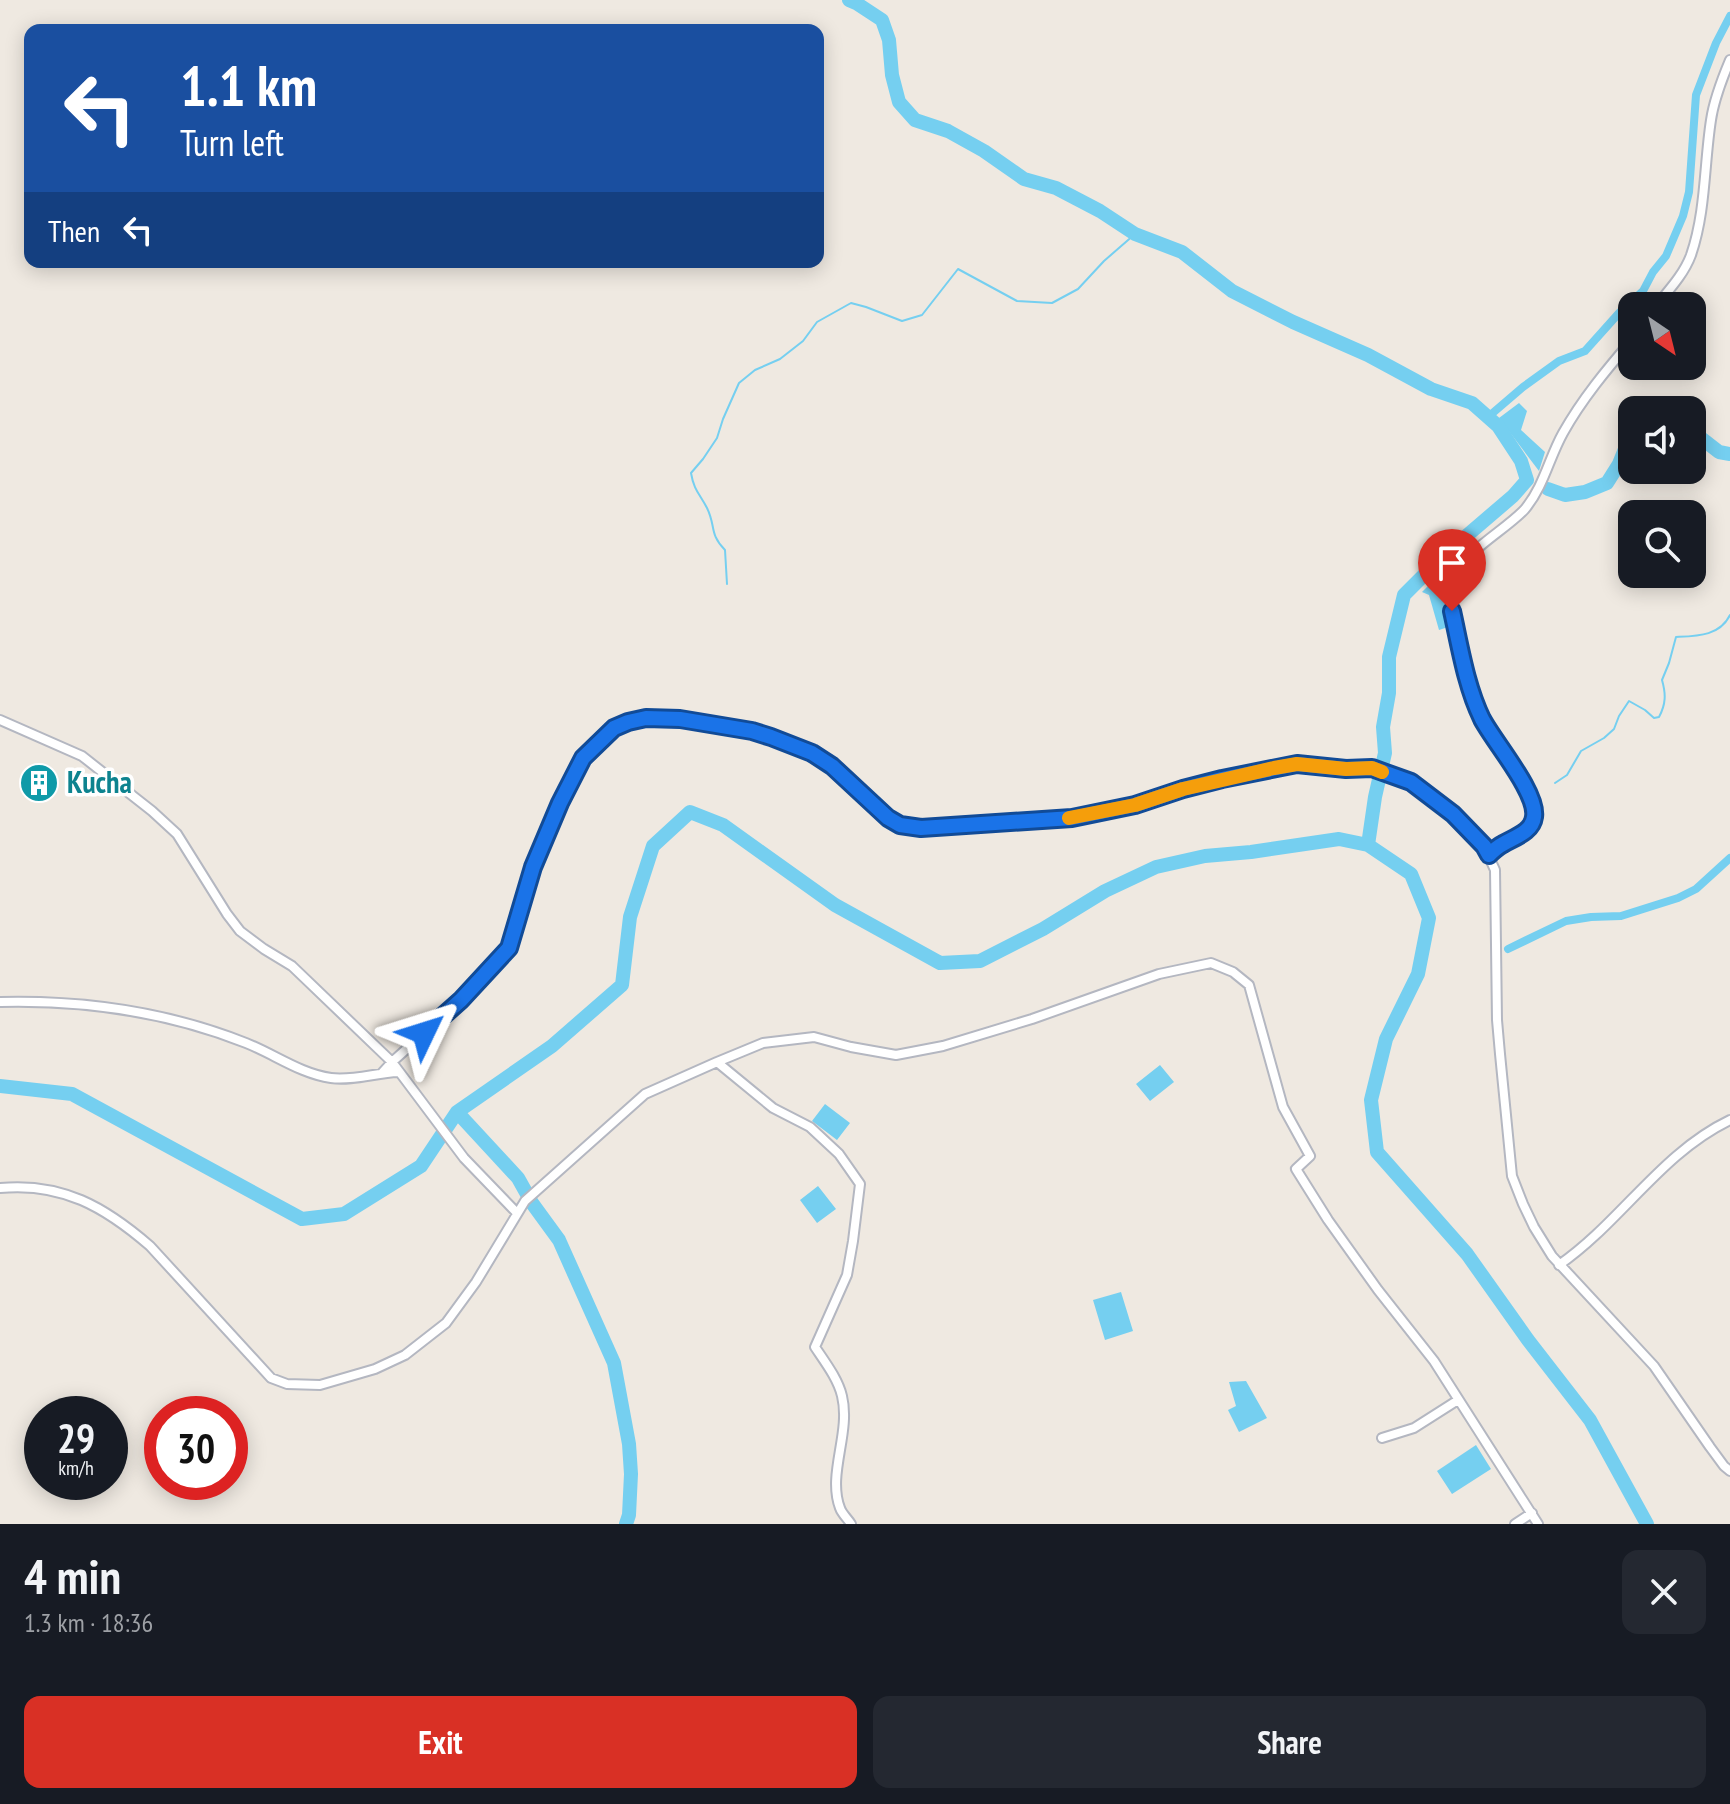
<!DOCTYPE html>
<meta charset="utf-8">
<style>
body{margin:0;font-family:"PT Sans Narrow",sans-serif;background:#242831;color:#f1f3f6;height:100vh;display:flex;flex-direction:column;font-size:30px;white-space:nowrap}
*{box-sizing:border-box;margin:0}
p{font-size:26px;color:#9ea1a6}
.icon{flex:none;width:44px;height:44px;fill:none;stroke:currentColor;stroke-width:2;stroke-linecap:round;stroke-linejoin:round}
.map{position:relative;height:1524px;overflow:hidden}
.side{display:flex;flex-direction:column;background:#171b24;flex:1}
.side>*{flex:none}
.hud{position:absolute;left:24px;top:24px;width:800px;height:244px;border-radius:16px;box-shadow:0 4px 20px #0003;background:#1a4fa0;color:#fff;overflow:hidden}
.needle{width:52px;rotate:145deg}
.controls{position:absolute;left:1618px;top:292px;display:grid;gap:16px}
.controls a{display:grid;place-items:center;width:88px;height:88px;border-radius:16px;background:#171b24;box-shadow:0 4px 20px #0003;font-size:40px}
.speed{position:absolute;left:24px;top:1396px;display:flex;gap:16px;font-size:40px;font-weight:700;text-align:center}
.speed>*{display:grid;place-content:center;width:104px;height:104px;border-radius:50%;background:#171b24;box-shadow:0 4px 20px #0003;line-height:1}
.speed small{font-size:20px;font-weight:400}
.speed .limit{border:12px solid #d22;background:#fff;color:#111}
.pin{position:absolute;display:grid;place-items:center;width:68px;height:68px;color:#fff;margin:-82px -34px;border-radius:50% 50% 50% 0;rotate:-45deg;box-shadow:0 0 8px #0007}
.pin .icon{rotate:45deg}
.me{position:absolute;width:88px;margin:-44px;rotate:49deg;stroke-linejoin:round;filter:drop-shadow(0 0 6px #0008)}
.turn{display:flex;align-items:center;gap:28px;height:168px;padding:0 24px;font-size:36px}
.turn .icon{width:104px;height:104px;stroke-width:2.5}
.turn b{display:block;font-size:56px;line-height:68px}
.then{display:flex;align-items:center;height:76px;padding:0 24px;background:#0003;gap:16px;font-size:30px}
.round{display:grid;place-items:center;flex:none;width:84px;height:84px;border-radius:16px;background:#242831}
.headline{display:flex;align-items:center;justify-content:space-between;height:136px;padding:0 24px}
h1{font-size:48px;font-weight:700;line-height:60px}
.primary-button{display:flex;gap:16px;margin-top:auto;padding:16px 24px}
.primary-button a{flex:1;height:92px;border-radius:16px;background:#d93025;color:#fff;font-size:32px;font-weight:700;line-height:92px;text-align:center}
.primary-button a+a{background:#242831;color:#f1f3f6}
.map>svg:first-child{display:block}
</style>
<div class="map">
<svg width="1730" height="1524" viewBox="0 0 1730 1524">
<rect width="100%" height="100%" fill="#efe9e1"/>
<!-- water -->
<path fill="#75cff0" d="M 1519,403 L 1527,411 L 1521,430 L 1545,452 L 1539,471 L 1499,418 Z
M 1442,572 L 1448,627 L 1439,630 L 1429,595 L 1422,592 Z
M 1160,1065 L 1174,1082 L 1150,1101 L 1136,1084 Z
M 825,1104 L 850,1123 L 837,1140 L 812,1121 Z
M 818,1186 L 836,1209 L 817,1223 L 800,1200 Z
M 1121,1292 L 1133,1331 L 1105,1340 L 1093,1300 Z
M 1246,1381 L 1267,1418 L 1239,1432 L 1228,1410 L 1236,1406 L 1229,1382 Z
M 1476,1445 L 1491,1469 L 1452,1494 L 1437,1471 Z"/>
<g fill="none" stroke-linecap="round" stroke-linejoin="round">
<!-- stream -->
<path stroke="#75cff0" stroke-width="2" d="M 727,584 L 725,550 C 709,534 716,526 707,508 C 700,494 694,491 691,473 L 703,459 L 717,438 L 723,419 L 739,383 L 755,370 L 780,359 L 803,341 L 817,322 L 851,303 L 866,307 L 902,321 L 922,315 L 958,269 L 1017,301 L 1052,303 L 1078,289 L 1104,261 L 1135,234
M 1555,783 L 1567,775 L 1581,751 L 1604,738 L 1614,729 L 1619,716 L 1629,701 L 1645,710 L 1654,718 L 1659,717 C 1666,704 1666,694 1662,680 L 1669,663 L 1676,637 C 1697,636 1720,636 1730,615"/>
<!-- canal -->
<path stroke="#75cff0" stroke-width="8" d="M 1488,417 L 1523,387 L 1559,361 L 1585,351 L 1619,313 L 1643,291 L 1653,272 L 1666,256 L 1683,216 L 1689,192 L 1696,95 L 1716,43 L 1730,16
M 1508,949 L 1566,921 L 1591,917 L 1621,916 L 1678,898 L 1696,889 L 1730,858"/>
<!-- river -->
<path stroke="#75cff0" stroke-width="14" d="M 849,0 L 856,3 L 882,20 L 889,40 L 892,75 L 899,102 L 915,120 L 948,131 L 984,151 L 1024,179 L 1056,188 L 1100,211 L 1135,234 L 1182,252 L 1232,291 L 1293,322 L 1368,355 L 1431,389 L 1472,403 L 1498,426 L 1521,461 L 1527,480 L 1513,496 L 1443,556 L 1404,595 L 1389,657 L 1389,693 L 1383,727 L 1385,753 L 1375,797 L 1368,845
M 1692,431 L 1719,452 L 1730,454
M 1548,489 L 1565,495 L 1585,492 L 1607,483 L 1619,464 L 1632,432
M 0,1086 L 72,1094 L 302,1219 L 344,1214 L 421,1166 L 457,1112 L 552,1046 L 622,985 L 630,917 L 653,846 L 690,812 L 723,825 L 835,905 L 940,963 L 980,961 L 1043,929 L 1105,891 L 1156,867 L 1205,856 L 1251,852 L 1339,839 L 1368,845 L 1411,874 L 1429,918 L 1418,974 L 1386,1039 L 1371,1100 L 1377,1152 L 1467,1254 L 1528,1340 L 1590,1420 L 1647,1524
M 457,1112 L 518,1178 L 532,1203 L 559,1240 L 614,1363 L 629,1444 L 631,1474 L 629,1515 L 626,1524"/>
<defs>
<path id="minor" d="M 1656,306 C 1669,290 1684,274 1691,255 C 1706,211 1704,165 1711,120 C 1714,99 1722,79 1730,60
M 0,720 L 82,756 L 152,811 L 177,834 L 227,914 L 240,931 L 264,949 L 292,966 L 392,1062 L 464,1158 L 517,1213
M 1489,855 C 1493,851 1497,847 1503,844 C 1515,837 1531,833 1534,818 C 1540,792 1493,742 1481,717 C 1471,695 1446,609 1450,587 C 1456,555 1504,532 1525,509 C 1544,486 1549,458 1563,433 C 1582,399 1607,369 1632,340
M 0,1002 C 84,1000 168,1012 246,1043 C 274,1054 301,1074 331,1078 C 352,1081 376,1073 398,1072
M 717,1062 L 773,1108 L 810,1127 L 839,1154 L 860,1184 L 853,1241 L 847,1275 L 815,1347 C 825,1362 838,1379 842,1396 C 851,1433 827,1474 840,1508 C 842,1514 848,1519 851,1524
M 382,1073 L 392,1062 L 461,1000 L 509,948 L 533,867 L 560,803 L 583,758 L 614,728 L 628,722 L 646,718 L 680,719 L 752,731 L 771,737 L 812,753 L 832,766 L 888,818 L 900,825 L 921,828 L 1072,818 L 1135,805 L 1183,789 L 1222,779 L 1243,776 L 1274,768 L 1297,764 L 1346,769 L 1372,768 L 1411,782 L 1453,814 L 1484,846 L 1495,870 L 1497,1020 L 1500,1054 L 1512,1176 L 1523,1204 L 1534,1227 L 1552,1256 L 1654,1366 L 1710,1447 L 1724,1466 L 1730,1471
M 0,1188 C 62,1182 105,1207 150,1246 L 271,1378 L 287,1384 L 320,1385 L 375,1369 L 405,1355 L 446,1323 L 476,1282 L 525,1201 L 645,1094 L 717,1062 L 763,1043 L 814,1037 L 851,1047 L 896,1055 L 943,1046 L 1032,1019 L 1159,974 L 1211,963 L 1233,972 L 1249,985 L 1283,1107 L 1310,1156 L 1296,1169 L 1328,1220 L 1378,1290 L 1434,1361 L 1538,1524
M 1559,1265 C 1621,1222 1661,1153 1730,1120
M 1382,1438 L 1414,1428 L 1458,1400
M 1515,1524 L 1532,1513"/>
</defs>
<!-- minor casing -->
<use href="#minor" stroke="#b4b7c1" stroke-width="12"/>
<!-- minor -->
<use href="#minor" stroke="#fff" stroke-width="8"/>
</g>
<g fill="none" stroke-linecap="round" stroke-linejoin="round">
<defs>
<path id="route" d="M 424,1033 L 461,1000 L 509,948 L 533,867 L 560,803 L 583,758 L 614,728 L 628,722 L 646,718 L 680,719 L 752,731 L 771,737 L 812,753 L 832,766 L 888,818 L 900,825 L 921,828 L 1072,818 L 1135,805 L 1183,789 L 1222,779 L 1297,764 L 1346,769 L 1372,768 L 1411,782 L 1453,814 L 1484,846 L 1489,855 C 1493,851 1497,847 1503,844 C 1515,837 1532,832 1534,817 C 1538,793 1494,742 1482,719 C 1466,686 1460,647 1452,611"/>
</defs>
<!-- route casing -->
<use href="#route" stroke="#114b97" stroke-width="20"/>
<!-- route -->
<use href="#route" stroke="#1a73e8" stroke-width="14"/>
<!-- slow -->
<path stroke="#f59e0b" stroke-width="14" d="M 1069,818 L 1135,805 L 1183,789 L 1274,768 L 1297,764 L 1346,769 L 1372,768 L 1382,772"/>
</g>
<!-- icons -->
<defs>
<symbol id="building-disc" viewBox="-11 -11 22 22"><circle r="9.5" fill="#0f9aa8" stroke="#fff"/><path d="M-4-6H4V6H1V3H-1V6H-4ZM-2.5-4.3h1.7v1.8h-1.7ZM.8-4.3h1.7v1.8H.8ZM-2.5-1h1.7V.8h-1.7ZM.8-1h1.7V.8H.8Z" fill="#fff"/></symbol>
</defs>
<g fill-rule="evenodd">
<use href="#building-disc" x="17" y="761" width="44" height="44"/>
</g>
<g text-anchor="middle" stroke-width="7" stroke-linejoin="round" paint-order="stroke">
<!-- culture labels -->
<g font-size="30" font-weight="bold" fill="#0d838f" stroke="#fff" text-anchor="start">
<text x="67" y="793">Kucha</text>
</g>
</g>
</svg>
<div class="controls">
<a><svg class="needle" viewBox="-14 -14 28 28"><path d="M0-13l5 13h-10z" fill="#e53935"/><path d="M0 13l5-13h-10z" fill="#9ea1a6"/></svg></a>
<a><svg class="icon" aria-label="sound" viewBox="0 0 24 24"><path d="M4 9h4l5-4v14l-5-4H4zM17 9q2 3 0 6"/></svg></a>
<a><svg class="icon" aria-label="search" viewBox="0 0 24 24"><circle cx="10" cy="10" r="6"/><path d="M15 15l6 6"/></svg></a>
</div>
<div class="speed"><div>29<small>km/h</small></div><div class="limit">30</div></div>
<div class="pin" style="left:1452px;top:611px;background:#d93025"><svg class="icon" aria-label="arrive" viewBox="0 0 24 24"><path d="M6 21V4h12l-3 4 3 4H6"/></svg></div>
<svg class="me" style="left:424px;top:1033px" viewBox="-20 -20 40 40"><path d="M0-17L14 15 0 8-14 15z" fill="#1a73e8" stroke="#fff" stroke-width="4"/></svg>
<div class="hud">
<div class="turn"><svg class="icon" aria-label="left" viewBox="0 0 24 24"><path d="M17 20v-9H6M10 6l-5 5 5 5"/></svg><div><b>1.1 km</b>Turn left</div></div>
<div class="then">Then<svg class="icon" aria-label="left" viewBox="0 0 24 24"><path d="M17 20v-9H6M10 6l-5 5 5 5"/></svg></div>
</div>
</div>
<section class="side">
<div class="headline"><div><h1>4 min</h1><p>1.3 km · 18:36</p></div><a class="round"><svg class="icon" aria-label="close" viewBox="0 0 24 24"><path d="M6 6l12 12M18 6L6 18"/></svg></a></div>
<div class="primary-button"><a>Exit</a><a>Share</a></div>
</section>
